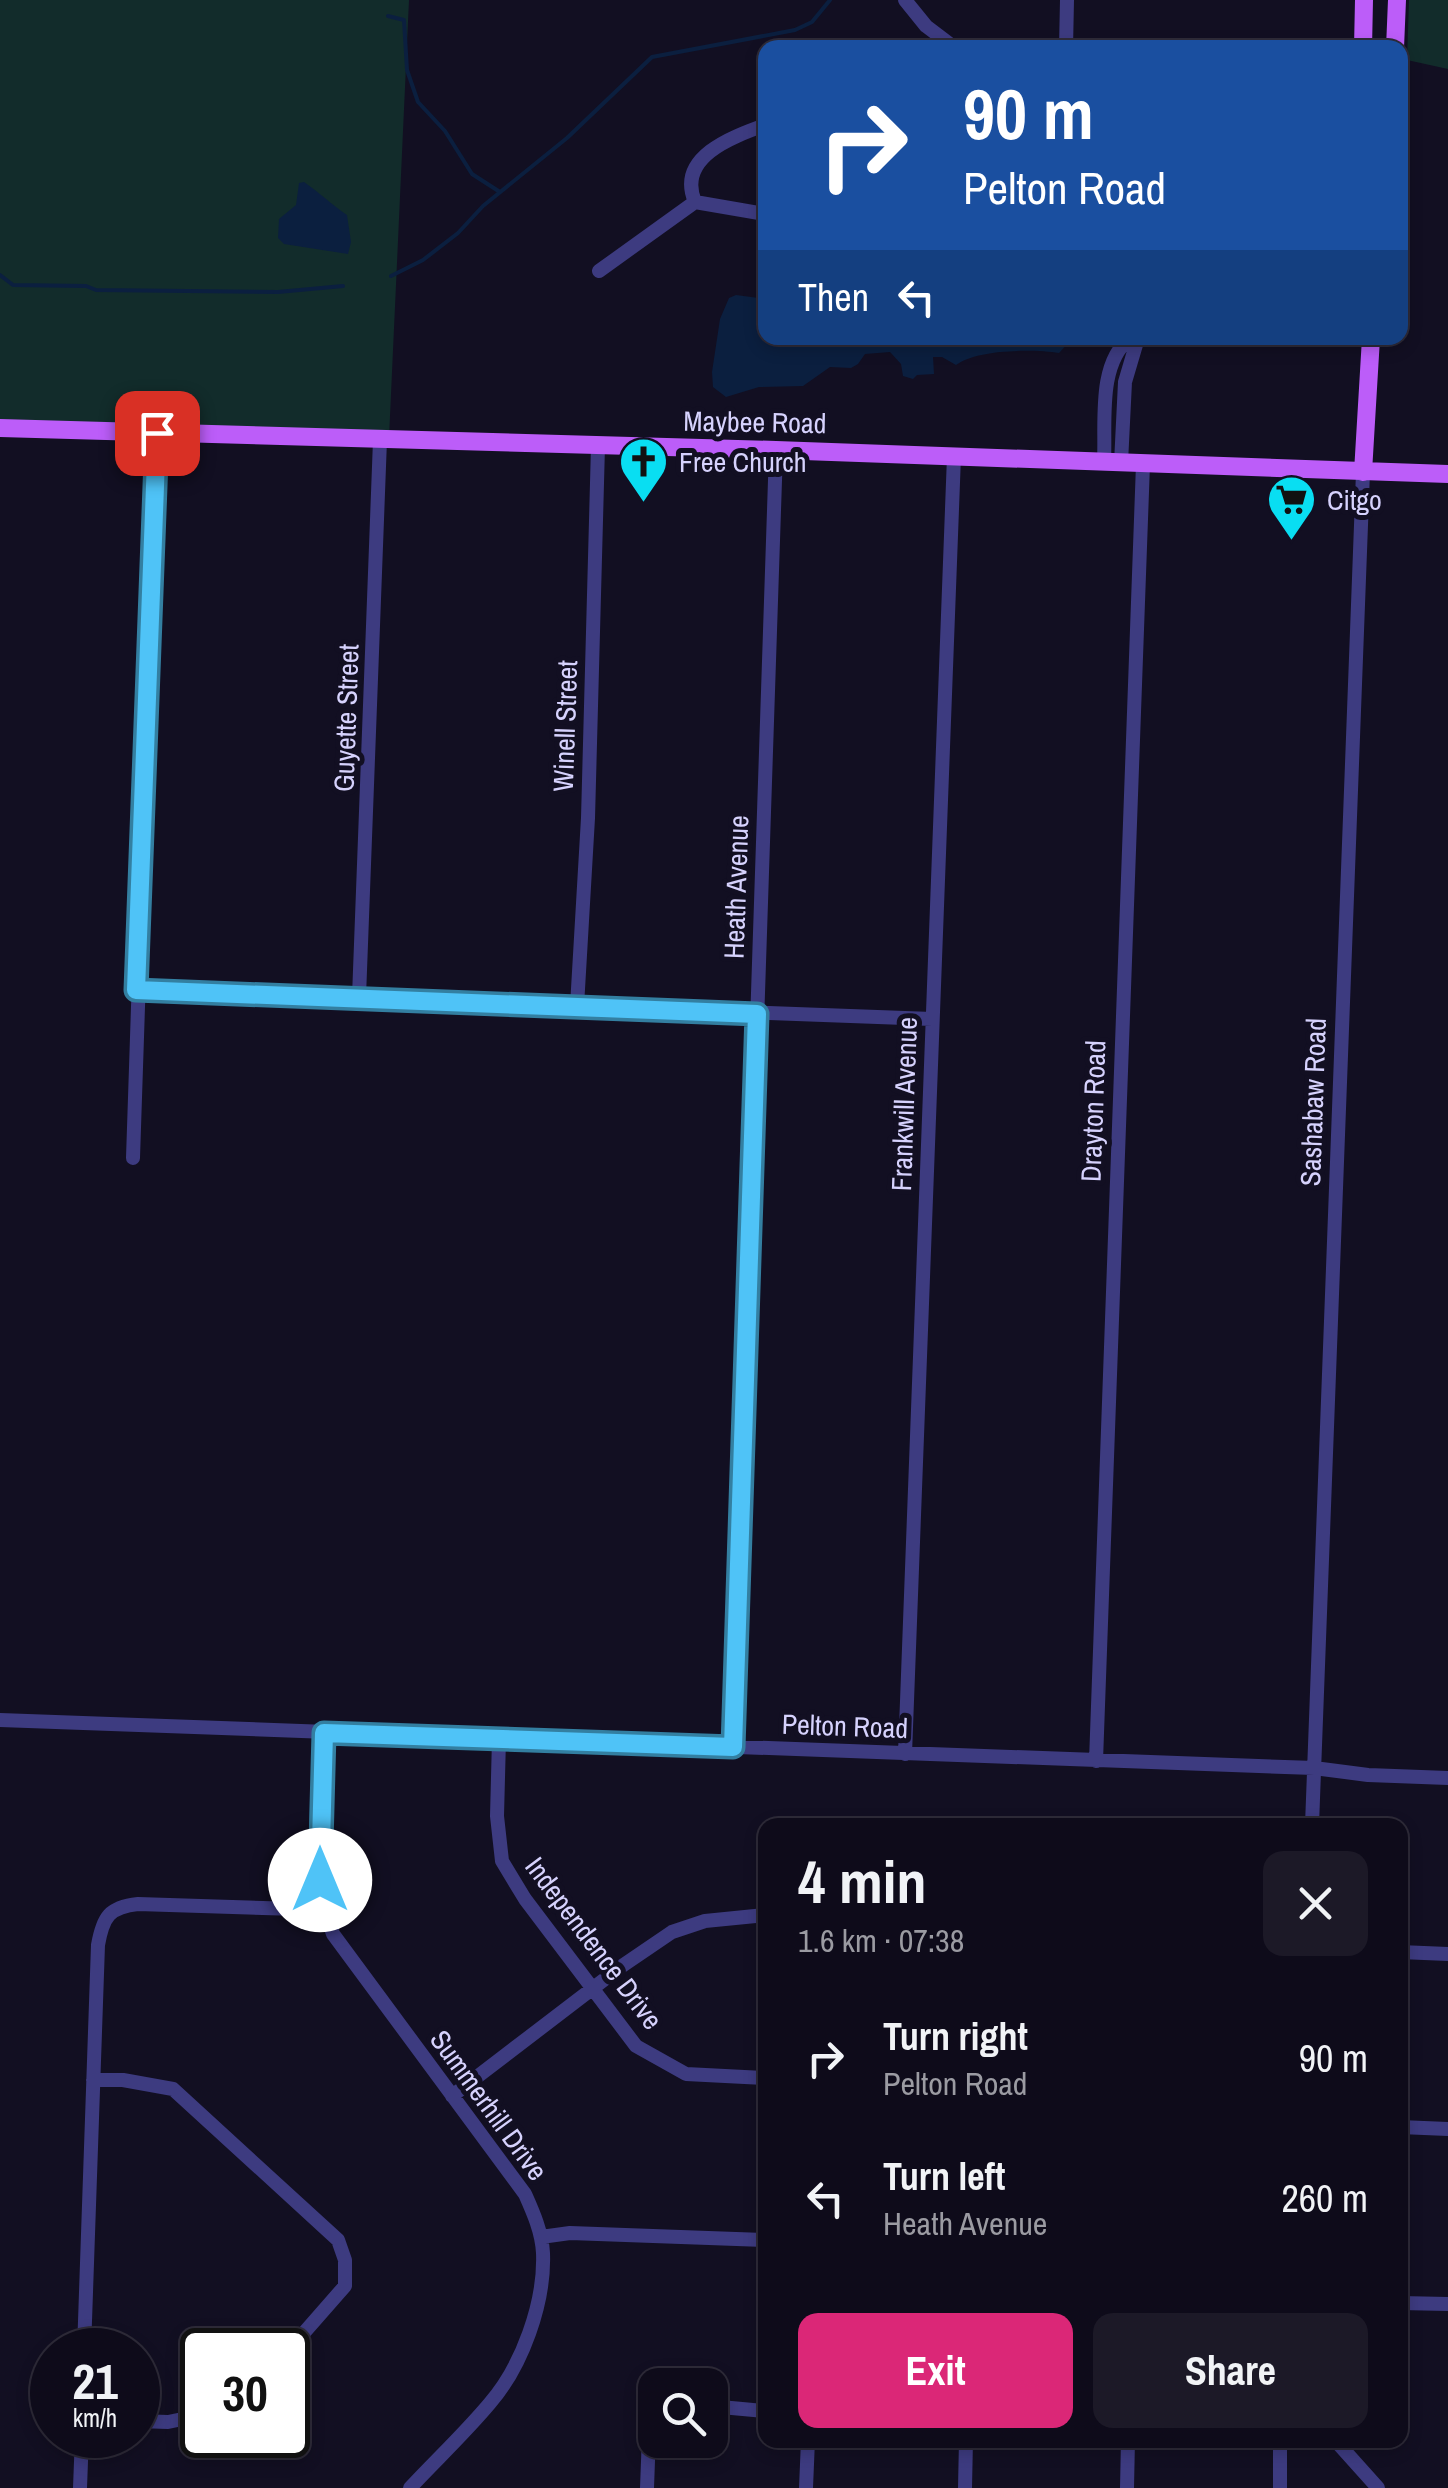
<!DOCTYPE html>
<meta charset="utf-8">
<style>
body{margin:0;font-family:"Archivo Narrow",sans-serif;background:#1c1927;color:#f1f3f6;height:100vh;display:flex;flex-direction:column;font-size:38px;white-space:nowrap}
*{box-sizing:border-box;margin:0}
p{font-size:32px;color:#9b9ba2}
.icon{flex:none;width:55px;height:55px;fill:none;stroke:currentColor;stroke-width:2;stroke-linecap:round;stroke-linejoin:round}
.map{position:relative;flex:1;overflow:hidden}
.side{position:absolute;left:758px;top:1818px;width:650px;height:630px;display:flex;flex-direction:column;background:#0e0b1a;border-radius:20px;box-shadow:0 5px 15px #0003,0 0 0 2px #2e2b39}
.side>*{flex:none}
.banner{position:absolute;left:758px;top:40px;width:650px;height:305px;border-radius:20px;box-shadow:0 5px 15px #0003,0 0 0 2px #2e2b39;background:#1a4fa0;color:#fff;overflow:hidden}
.fabs{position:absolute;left:638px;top:2368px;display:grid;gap:20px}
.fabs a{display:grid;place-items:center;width:90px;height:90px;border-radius:20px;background:#0e0b1a;box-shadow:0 5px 15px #0003,0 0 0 2px #2e2b39;font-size:50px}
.speed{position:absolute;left:30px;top:2328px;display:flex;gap:20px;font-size:50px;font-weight:700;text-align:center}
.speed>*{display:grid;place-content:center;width:130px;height:130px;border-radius:50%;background:#0e0b1a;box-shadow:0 5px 15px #0003,0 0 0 2px #2e2b39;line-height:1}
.speed small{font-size:25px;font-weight:400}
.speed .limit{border:5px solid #111;border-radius:15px;background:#fff;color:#111}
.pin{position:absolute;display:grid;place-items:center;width:85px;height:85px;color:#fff;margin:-42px;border-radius:20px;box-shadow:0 5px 15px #0006}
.me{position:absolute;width:110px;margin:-55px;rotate:0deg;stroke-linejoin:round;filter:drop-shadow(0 0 8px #0008)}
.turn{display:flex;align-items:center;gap:35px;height:210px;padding:0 40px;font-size:45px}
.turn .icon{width:130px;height:130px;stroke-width:2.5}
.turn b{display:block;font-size:70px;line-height:85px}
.then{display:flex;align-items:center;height:95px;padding:0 40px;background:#0003;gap:20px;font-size:38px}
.round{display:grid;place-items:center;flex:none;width:105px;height:105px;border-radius:20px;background:#1c1927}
.head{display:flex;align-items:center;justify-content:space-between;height:170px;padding:0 40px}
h1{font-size:60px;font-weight:700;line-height:75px}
.button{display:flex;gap:20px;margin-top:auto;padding:20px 40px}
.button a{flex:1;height:115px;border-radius:20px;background:#db2777;color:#fff;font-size:40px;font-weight:700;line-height:115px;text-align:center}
.button a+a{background:#1c1927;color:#f1f3f6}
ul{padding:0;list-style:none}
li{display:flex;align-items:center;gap:30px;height:140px;padding:0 40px}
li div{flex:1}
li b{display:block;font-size:38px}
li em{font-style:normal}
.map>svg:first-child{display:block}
</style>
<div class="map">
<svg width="1448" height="2488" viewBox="0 0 1448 2488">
<rect width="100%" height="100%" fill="#120f22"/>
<!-- green -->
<path fill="#122c2b" d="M 0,0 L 409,0 L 389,438 L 0,425 Z
M 1409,0 L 1448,0 L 1448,69 L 1407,60 Z"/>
<!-- water -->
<path fill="#0b1f3f" d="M 304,182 C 320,193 331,204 347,215 L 351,242 L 348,254 L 284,244 L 278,238 L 279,219 L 296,205 L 299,183 Z
M 736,295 L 765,299 L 765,338 L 1073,338 L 1059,353 C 1033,349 977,349 956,365 L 942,357 L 933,357 L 934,374 L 917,375 L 913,379 L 903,376 L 901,364 L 890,352 L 865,354 L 858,364 L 851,368 L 830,367 L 803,386 L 759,387 L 726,397 L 713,387 L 712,372 L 720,319 L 729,298 Z"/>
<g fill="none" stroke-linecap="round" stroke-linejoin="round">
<!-- stream -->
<path stroke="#0b1f3f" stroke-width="4" d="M 388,16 L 404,20 L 407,70 L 418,102 L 445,131 L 472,174 L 500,192
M 0,275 L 13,285 L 86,286 L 96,290 L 278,292 L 343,286
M 391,276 L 423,260 L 458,233 L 483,206 L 567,138 L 652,57 L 795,30 L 812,22 L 830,0"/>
<!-- minor -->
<path stroke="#3d3b80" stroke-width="14" d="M 905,0 L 926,26 L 955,48
M 1066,48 L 1067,0
M 695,202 C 676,157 732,137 765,125
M 599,271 L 695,202 L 765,214
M 1104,462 C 1106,424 1097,364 1130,338
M 1121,463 L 1125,382 L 1138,338
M 136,990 L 932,1019
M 359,997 L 380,440
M 577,1006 L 588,818 L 598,446
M 133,1158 L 157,433
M 0,1720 L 1314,1768 L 1368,1775 L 1448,1778
M 324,1733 L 320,1880 L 322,1902 L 333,1934 L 525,2194 C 533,2212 542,2232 543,2253 C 545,2303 522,2366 490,2403 C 465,2433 436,2460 410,2488
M 499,1739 L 497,1816 L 502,1861 L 525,1899 L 636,2046 L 686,2074 L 765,2078
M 733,1747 L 776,450
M 905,1754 L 954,456
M 1096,1761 L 1143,464
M 1312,1825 L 1363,472
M 1400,1952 L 1448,1954
M 93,2080 L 123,2080 L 173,2089 L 338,2240 L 345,2260 L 345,2286 L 288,2351
M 452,2096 L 622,1966 L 672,1932 L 705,1921 L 765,1915
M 1400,2127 L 1448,2129
M 541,2237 L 570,2233 L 765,2240
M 1400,2303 L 1448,2304
M 84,2350 L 98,1945 C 103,1917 109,1907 138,1904 L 297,1909 L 323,1905
M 710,2406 L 765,2411
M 138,2421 L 168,2422 L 202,2415
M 1335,2440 L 1378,2488
M 80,2488 L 82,2435
M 647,2488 L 649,2434 L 655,2413
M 806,2488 L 808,2440
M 965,2488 L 966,2440
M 1127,2488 L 1128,2440
M 1280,2488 L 1280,2440"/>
<!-- major -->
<path stroke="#bc5df9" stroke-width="18" d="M 1363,48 L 1364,0
M 1395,48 L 1397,0
M 0,428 L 776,450 L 1448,474
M 1363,472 L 1371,338"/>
</g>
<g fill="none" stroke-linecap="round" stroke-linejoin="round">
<defs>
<path id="route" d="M 157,433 L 136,990 L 757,1014 L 733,1747 L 324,1733 L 320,1880"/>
</defs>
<!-- route casing -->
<use href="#route" stroke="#337fa1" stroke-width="25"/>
<!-- route -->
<use href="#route" stroke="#4fc3f7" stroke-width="18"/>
</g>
<!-- icons -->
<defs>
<symbol id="church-pin" viewBox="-11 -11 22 30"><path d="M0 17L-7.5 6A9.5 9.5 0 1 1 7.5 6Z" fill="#09def2" stroke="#120f22"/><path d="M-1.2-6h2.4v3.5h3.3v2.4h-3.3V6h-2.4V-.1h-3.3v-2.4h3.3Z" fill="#111"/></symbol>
<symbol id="supermarket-pin" viewBox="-11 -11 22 30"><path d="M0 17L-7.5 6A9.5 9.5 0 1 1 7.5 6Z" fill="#09def2" stroke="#120f22"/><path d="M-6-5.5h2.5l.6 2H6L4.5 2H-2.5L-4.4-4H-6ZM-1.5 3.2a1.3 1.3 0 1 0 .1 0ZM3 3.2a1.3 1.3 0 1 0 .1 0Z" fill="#111"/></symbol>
</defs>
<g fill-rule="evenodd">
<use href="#church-pin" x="616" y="434" width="55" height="75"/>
<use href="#supermarket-pin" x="1264" y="472" width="55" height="75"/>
</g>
<g text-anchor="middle" stroke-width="10" stroke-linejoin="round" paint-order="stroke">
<!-- street labels -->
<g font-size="28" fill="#d6d2fd" stroke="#120f22">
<text transform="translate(755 422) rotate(1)" y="10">Maybee Road</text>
<text transform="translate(346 718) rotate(-88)" y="10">Guyette Street</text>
<text transform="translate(565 726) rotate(-88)" y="10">Winell Street</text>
<text transform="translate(736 887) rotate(-88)" y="10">Heath Avenue</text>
<text transform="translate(1313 1102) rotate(-88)" y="10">Sashabaw Road</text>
<text transform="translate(904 1104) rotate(-88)" y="10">Frankwill Avenue</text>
<text transform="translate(1093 1111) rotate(-88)" y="10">Drayton Road</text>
<text transform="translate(845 1726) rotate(2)" y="10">Pelton Road</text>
<text transform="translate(594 1943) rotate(53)" y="10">Independence Drive</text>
<text transform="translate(489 2105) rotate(54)" y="10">Summerhill Drive</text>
</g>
<!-- poi labels -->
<g font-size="28" fill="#d6d2fd" stroke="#120f22" text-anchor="start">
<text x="679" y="472">Free Church</text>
<text x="1327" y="510">Citgo</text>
</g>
</g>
</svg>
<div class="fabs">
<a><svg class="icon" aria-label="search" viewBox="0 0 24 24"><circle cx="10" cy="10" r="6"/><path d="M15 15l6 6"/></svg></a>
</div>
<div class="speed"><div>21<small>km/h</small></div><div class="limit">30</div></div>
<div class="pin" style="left:157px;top:433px;background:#d93025"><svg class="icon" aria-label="arrive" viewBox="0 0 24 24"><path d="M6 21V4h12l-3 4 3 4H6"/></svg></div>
<svg class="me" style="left:320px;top:1880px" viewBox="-20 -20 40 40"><circle r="19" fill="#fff"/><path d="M0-13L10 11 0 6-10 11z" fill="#4fc3f7"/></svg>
<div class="banner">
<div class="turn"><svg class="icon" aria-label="right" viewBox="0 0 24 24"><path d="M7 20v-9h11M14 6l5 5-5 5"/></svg><div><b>90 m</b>Pelton Road</div></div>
<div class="then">Then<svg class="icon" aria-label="left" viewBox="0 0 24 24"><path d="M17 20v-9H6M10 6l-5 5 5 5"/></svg></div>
</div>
<section class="side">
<div class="head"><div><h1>4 min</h1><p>1.6 km · 07:38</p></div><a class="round"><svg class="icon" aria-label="close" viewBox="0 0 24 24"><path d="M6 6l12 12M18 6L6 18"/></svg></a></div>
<ul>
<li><svg class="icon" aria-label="right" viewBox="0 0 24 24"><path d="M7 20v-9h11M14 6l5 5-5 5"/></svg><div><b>Turn right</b><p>Pelton Road</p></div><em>90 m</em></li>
<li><svg class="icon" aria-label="left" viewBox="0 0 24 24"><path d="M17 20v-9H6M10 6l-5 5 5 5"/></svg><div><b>Turn left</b><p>Heath Avenue</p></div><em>260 m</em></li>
</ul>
<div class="button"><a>Exit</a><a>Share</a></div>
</section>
</div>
